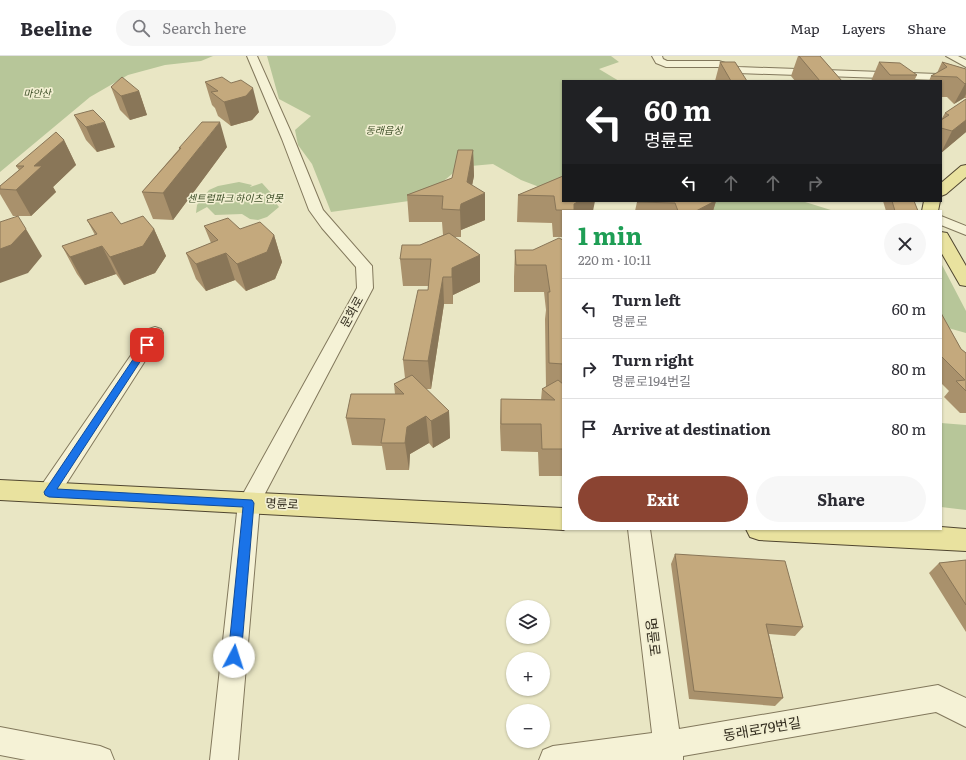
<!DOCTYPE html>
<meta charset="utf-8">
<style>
body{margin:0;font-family:Literata,"Noto Sans KR",serif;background:#f7f7f7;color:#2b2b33;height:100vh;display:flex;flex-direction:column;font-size:15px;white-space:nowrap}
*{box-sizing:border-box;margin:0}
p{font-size:13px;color:#7c7c81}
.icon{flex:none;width:22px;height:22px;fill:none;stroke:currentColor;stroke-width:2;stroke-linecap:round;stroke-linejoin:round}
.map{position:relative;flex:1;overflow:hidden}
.side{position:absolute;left:562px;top:154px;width:380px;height:320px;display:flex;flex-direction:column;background:#fff;border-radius:0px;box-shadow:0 1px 3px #0004}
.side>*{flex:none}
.banner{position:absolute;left:562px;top:24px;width:380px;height:122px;border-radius:0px;box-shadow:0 1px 3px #0004;background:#202124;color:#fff;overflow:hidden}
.fabs{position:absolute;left:506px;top:544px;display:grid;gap:8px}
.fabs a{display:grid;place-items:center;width:44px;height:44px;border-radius:50%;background:#fff;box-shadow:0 1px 3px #0004;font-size:20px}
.pin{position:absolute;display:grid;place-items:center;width:34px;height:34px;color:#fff;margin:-17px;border-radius:8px;box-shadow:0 2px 6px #0006}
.me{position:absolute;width:44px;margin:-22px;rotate:5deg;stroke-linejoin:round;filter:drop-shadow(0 0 3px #0008)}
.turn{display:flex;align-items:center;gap:14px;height:84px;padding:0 16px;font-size:18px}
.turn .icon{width:52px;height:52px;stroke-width:2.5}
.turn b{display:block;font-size:28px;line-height:34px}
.lanes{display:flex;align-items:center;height:38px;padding:0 16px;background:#0003;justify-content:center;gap:20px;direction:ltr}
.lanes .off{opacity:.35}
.round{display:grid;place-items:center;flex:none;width:42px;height:42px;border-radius:21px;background:#f7f7f7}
.overview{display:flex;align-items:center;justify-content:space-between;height:68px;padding:0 16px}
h1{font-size:24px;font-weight:700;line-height:30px;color:#1e9e55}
.cta{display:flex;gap:8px;margin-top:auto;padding:8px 16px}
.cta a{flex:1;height:46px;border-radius:24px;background:#8b4432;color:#fff;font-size:16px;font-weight:700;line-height:46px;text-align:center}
.cta a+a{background:#f7f7f7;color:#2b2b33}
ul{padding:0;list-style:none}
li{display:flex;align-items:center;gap:12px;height:60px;padding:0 16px;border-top:1px solid #e1e1e2}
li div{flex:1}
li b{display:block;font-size:15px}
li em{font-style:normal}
header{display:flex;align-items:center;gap:24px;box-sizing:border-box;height:56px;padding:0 20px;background:#fff;border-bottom:1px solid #e1e1e2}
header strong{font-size:19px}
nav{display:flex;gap:22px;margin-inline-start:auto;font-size:14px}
.search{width:280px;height:36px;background:#f7f7f7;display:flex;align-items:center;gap:10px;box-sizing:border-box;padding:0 14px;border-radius:22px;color:#7c7c81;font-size:15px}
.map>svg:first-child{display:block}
</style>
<header>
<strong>Beeline</strong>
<div class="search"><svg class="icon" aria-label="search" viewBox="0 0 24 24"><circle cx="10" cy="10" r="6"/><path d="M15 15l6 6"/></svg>Search here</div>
<nav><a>Map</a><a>Layers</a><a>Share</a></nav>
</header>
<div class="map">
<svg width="966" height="704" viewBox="0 0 966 704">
<rect width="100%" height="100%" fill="#e9e6c4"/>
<!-- green -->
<path fill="#b7c699" d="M 0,0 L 213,0 L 201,5 L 165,9 L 128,19 L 90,41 L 0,116 Z
M 267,0 L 611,0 L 619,6 L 599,13 L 619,25 L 563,25 L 563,140 L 521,124 L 493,108 L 460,111 L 423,143 L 331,156 L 312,108 L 298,89 L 295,74 L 311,60 L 279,43 Z
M 239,126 L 252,129 L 250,131 L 262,127 L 272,138 L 272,140 L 265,143 L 275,146 L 279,151 L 267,161 L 258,164 L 250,163 L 242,158 L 215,159 L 207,151 L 196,157 L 197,149 L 209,134 L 218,130 Z
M 671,145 L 802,145 L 834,155 L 693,155 Z
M 941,207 L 966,255 L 966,277 L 941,270 Z
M 941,367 L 966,369 L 966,454 L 941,451 Z"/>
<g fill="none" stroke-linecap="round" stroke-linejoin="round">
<defs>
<path id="minor" d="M 247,0 L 257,0 L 294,83 L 323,154 L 372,210 L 373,232 L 260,447 L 238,704 L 210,704 L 238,447 L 357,232 L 356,211 L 322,172 L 309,154 L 282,83 Z
M 652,0 L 662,0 L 663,3 L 667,5 L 719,5 L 738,11 L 966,19 L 966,25 L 737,17 L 718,11 L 666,11 L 656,7 Z
M 946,0 L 958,0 L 966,4 L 966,11 Z
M 941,160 L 966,170 L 966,179 L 941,169 Z
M 155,271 L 161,273 L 163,277 L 57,442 L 49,445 L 41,442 L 38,436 L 41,430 L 149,273 Z
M 628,473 L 650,473 L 679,673 L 938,629 L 966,642 L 966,671 L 936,656 L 683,700 L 683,704 L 539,704 L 543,694 L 553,690 L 652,677 Z
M 0,671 L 100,690 L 110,694 L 114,704 L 26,704 L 0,699 Z"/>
<path id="major" d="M 966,109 L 966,121 L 946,138 L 941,140 L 941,127 L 961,110 Z
M 924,145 L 940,145 L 938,155 L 922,155 Z
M 941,176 L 947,177 L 966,210 L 966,230 L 960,229 L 941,196 Z
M 0,424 L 563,452 L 563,473 L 565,473 L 563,474 L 0,444 Z
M 941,471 L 966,473 L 966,495 L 759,484 L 750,481 L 746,473 L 941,473 Z"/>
</defs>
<!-- minor casing -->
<use href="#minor" stroke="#82785c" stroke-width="2"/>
<!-- major casing -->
<use href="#major" stroke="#504630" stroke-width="2"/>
<!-- minor -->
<use href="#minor" fill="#f5f2d6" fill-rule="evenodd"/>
<!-- major -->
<use href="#major" fill="#e9e29f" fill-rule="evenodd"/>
</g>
<!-- wall -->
<path fill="#a9916c" d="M 798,0 L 820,0 L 842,25 L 795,25 L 791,20 Z
M 720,6 L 747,25 L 715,25 Z
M 879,6 L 917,19 L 914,25 L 871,25 Z
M 942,6 L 966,13 L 966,42 L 964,42 L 954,48 L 947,41 L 941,41 L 941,25 L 929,25 L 931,20 L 937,17 Z
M 205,26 L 259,56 L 252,64 L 231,70 L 218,60 L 215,52 L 212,49 Z
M 111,31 L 139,35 L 147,59 L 130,64 L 120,54 Z
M 966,43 L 966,76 L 941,97 L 941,64 L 945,57 Z
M 74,59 L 115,91 L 97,96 L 86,84 Z
M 64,84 L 76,109 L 53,131 L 56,136 L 31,160 L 13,160 L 0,138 L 0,130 L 19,114 L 16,110 Z
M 227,91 L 173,164 L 153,163 L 142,136 L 179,93 L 179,92 Z
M 473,94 L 474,120 L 472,129 L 485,164 L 461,174 L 461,181 L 454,181 L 480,199 L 480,226 L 453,239 L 453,248 L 444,248 L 431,333 L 426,333 L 449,355 L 450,382 L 433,392 L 429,387 L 410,398 L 409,414 L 386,414 L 382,390 L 352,389 L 346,362 L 395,338 L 394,328 L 405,322 L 403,304 L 428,234 L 428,230 L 403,230 L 400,203 L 420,189 L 443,179 L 442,166 L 409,166 L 407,139 L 452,122 Z
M 563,120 L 593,155 L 563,155 L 563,181 L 553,181 L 552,167 L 517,166 L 518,139 Z
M 716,145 L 713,155 L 635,155 L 637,146 Z
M 883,145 L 914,145 L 918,155 L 886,155 Z
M 87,164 L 121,168 L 154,173 L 166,200 L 155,217 L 124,229 L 116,218 L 85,229 L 77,218 L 62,190 L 95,179 Z
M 204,170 L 240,173 L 274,179 L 282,206 L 275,223 L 246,235 L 235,224 L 206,235 L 196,223 L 186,197 L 211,187 Z
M 563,184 L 563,415 L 562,420 L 539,420 L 538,396 L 501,395 L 500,371 L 501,343 L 541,344 L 542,333 L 546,331 L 545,263 L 546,254 L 544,236 L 514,236 L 514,221 L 515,194 L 533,194 Z
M 941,257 L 961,293 L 966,297 L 966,357 L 960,357 L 944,341 L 949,335 L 941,327 Z
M 675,498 L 803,571 L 795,580 L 769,578 L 783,642 L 775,650 L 689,643 L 671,508 Z
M 966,504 L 966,576 L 929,517 L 939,507 Z"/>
<!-- shaded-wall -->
<path fill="#897658" d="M 966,27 L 966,38 L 964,42 L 954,48 L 965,28 Z
M 253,32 L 259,56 L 252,64 L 231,70 L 224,46 Z
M 139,35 L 147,59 L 130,64 L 121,40 Z
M 966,64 L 966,76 L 941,97 L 952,75 Z
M 105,66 L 115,91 L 97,96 L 86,71 Z
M 220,66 L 227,91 L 173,164 L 163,137 Z
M 64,84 L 76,109 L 53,131 L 56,136 L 31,160 L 16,134 L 34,110 Z
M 473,94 L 474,120 L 469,144 L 485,137 L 485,164 L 461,174 L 461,181 L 460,154 L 461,148 L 467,126 Z
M 579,145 L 595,145 L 593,155 L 574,155 L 574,148 Z
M 715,145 L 716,145 L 713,155 L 696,155 Z
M 26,173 L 42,200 L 28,217 L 0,227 L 0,193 Z
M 154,173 L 166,200 L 155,217 L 124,229 L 110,201 Z
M 274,179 L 282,206 L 275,223 L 246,235 L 237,208 Z
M 102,190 L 116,218 L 85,229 L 70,201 Z
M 226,197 L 235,224 L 206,235 L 196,208 Z
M 480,199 L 480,226 L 453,239 L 453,248 L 452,221 L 452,212 Z
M 443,221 L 444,248 L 431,333 L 428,305 Z
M 449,355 L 450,382 L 433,392 L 431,365 Z
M 426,360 L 429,387 L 410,398 L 409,414 L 405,387 L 407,371 Z"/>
<!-- building -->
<path fill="#c4a97d" stroke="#897658" d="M 799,0 L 820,0 L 842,25 L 820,25 Z
M 720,6 L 735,6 L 747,25 L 731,25 Z
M 879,6 L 900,7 L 917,19 L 890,19 Z
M 942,6 L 966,13 L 966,27 L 965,28 L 957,21 L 931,20 L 947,11 Z
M 122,21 L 139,35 L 121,40 L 111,31 Z
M 222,21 L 231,27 L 241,24 L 253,32 L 246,40 L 224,46 L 211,36 L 218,35 L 205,26 Z
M 966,43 L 966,64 L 952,75 L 941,72 L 941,64 L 949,59 L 945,57 Z
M 93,54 L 105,66 L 86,71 L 74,59 Z
M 202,66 L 220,66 L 163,137 L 142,136 L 181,92 L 179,92 Z
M 56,76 L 64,84 L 34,110 L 42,110 L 16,134 L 0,133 L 0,130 L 24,110 L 16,110 Z
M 458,94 L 473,94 L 467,126 L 485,137 L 461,148 L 460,154 L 442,153 L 443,140 L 407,139 L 452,122 Z
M 563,120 L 563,145 L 579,145 L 574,148 L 574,154 L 556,154 L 554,140 L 518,139 Z
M 639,145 L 715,145 L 696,155 L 678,155 L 675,147 L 637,146 Z
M 892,145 L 914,145 L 918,155 L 895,155 Z
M 112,156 L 121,168 L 143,160 L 154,173 L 143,190 L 110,201 L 102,190 L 70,201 L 62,190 L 97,178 L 87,164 Z
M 18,160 L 26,173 L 11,189 L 0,193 L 0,166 Z
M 228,162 L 240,173 L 260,166 L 274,179 L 267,196 L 237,208 L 226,197 L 196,208 L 186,197 L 218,184 L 204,170 Z
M 449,177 L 480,199 L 452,212 L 452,221 L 443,221 L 428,305 L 403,304 L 418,234 L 428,234 L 431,203 L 400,203 L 402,189 L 420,189 Z
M 559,182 L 563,184 L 563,308 L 549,307 L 548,236 L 550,236 L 546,209 L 516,209 L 515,194 L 533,194 Z
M 941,257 L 961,293 L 966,297 L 966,335 L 956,325 L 965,324 L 941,300 Z
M 412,319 L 449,355 L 431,365 L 426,360 L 407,371 L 405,387 L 381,387 L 385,363 L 346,362 L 351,338 L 404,338 L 394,328 Z
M 558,324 L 563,328 L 563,393 L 542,393 L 541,368 L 501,368 L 501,343 L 555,344 L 542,333 Z
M 675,498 L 785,505 L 803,571 L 766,568 L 783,642 L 694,635 Z
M 966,504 L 966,549 L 939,507 Z"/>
<!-- route -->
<path fill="#1a73e8" stroke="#114b97" d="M 147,286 L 151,289 L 57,433 L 252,444 L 254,447 L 241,601 L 239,605 L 234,607 L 230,605 L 228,601 L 243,451 L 49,441 L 45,439 L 44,436 L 144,287 Z"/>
<g text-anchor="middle" stroke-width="3.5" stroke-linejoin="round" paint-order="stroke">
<!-- far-park labels -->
<g font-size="10" font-style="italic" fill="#3c4e27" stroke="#f2efd2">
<text x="37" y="41">마안산</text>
<text x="384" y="78">동래읍성</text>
<text x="235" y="146">센트럴파크 하이츠 연못</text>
</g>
<!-- street labels -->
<g font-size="12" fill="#332d1f" stroke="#f2efd2">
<text transform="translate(352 256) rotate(-61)" y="4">문화로</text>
<text transform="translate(282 448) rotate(3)" y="4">명륜로</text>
</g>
<!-- near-street labels -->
<g font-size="14" fill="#332d1f" stroke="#f2efd2">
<text transform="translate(653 581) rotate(83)" y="5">명륜로</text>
<text transform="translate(762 673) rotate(-10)" y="5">동래로79번길</text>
</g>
</g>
</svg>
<div class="fabs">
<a><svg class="icon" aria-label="layers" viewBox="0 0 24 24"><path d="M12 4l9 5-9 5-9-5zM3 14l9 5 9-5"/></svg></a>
<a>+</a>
<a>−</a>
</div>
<div class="pin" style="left:147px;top:289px;background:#d93025"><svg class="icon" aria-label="arrive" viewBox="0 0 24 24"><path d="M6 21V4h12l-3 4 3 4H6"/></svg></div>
<svg class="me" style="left:234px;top:601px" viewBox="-20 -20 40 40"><circle r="19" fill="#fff"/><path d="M0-13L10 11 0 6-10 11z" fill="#1a73e8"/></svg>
<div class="banner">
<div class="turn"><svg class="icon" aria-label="left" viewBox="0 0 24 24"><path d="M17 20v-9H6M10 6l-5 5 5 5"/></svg><div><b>60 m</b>명륜로</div></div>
<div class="lanes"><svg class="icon" aria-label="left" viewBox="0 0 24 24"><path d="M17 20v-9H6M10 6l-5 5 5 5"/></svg><svg class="icon off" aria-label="ahead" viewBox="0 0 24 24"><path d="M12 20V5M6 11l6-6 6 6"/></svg><svg class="icon off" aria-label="ahead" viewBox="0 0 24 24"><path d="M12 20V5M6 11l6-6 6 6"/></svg><svg class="icon off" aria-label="right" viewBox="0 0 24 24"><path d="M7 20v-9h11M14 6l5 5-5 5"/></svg></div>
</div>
<section class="side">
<div class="overview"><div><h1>1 min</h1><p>220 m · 10:11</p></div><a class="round"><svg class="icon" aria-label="close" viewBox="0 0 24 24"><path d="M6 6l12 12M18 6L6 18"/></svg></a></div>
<ul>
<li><svg class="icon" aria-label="left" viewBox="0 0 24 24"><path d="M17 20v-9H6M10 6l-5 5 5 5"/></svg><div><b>Turn left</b><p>명륜로</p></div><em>60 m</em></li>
<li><svg class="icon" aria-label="right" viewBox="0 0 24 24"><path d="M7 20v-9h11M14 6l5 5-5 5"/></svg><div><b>Turn right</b><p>명륜로194번길</p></div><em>80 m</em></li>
<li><svg class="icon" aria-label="arrive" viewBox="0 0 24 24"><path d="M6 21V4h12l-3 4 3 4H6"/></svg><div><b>Arrive at destination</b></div><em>80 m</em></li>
</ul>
<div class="cta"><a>Exit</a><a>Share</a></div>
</section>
</div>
